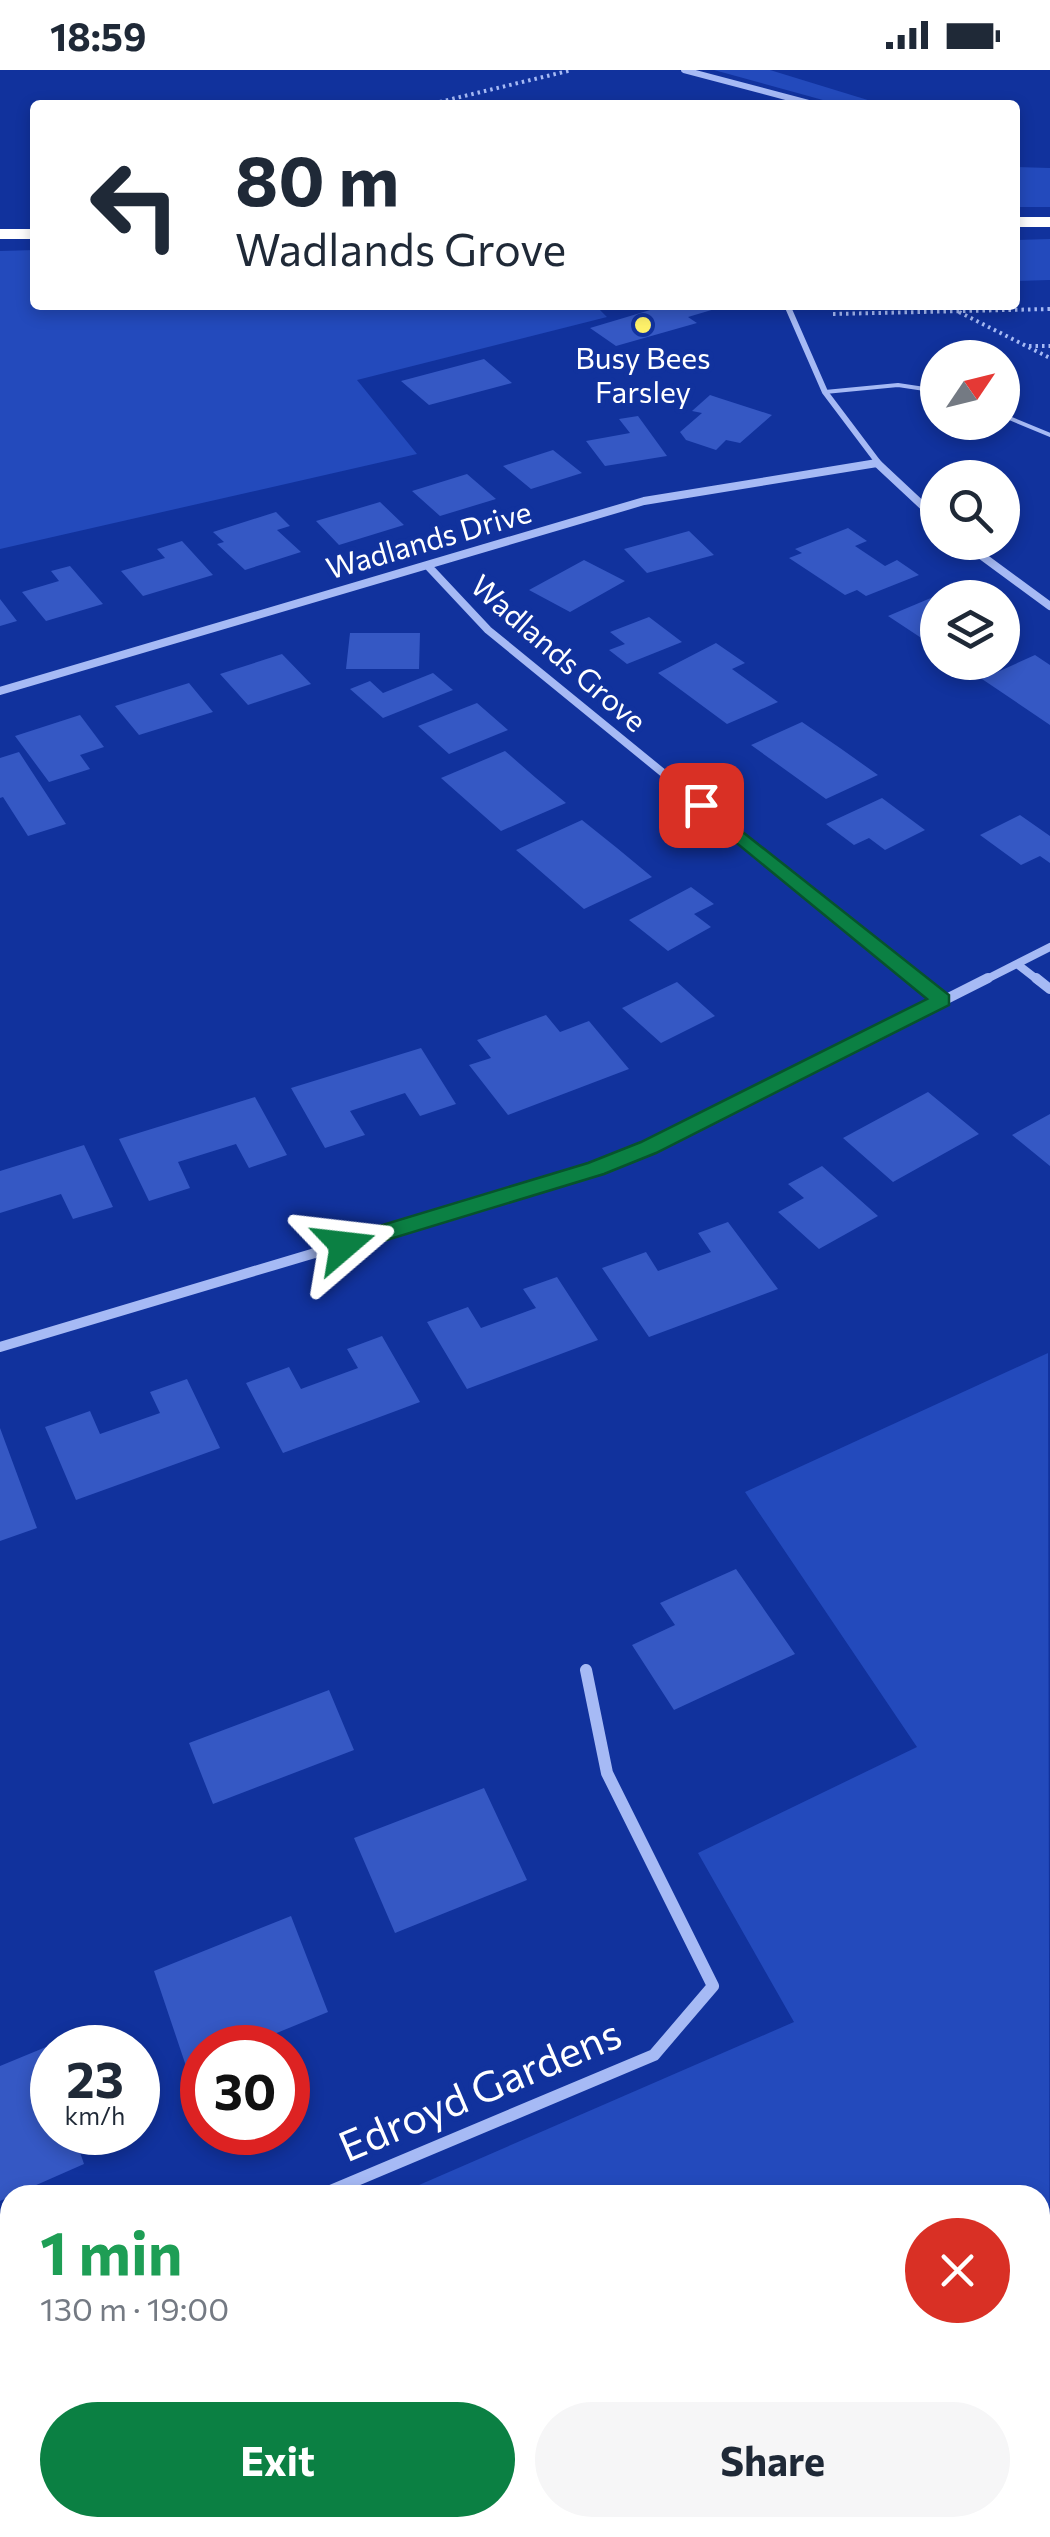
<!DOCTYPE html>
<meta charset="utf-8">
<style>
body{margin:0;font-family:Commissioner,sans-serif;background:#f6f6f7;color:#1f2937;height:100vh;display:flex;flex-direction:column;font-size:38px;white-space:nowrap}
*{box-sizing:border-box;margin:0}
p{font-size:32px;color:#747a83}
.icon{flex:none;width:55px;height:55px;fill:none;stroke:currentColor;stroke-width:2;stroke-linecap:round;stroke-linejoin:round}
.map{position:relative;flex:1;overflow:hidden}
.sheet{position:absolute;left:0px;top:2115px;width:1050px;height:352px;display:flex;flex-direction:column;background:#fff;border-radius:30px 30px 0 0;box-shadow:0 5px 15px #0003}
.sheet>*{flex:none}
.banner{position:absolute;left:30px;top:30px;width:990px;height:210px;border-radius:10px;box-shadow:0 5px 15px #0003;background:#fff;color:#1f2937;overflow:hidden}
.needle{width:65px;rotate:55deg}
.fabs{position:absolute;left:920px;top:270px;display:grid;gap:20px}
.fabs a{display:grid;place-items:center;width:100px;height:100px;border-radius:50%;background:#fff;box-shadow:0 5px 15px #0003;font-size:50px}
.speed{position:absolute;left:30px;top:1955px;display:flex;gap:20px;font-size:50px;font-weight:700;text-align:center}
.speed>*{display:grid;place-content:center;width:130px;height:130px;border-radius:50%;background:#fff;box-shadow:0 5px 15px #0003;line-height:1}
.speed small{font-size:25px;font-weight:400}
.speed .limit{border:15px solid #d22;background:#fff;color:#111}
.pin{position:absolute;display:grid;place-items:center;width:85px;height:85px;color:#fff;margin:-42px;border-radius:20px;box-shadow:0 5px 15px #0006}
.me{position:absolute;width:110px;margin:-55px;rotate:73deg;stroke-linejoin:round;filter:drop-shadow(0 0 8px #0008)}
.turn{display:flex;align-items:center;gap:35px;height:210px;padding:0 40px;font-size:45px}
.turn .icon{width:130px;height:130px;stroke-width:2.5}
.turn b{display:block;font-size:70px;line-height:85px}
.round{display:grid;place-items:center;flex:none;width:105px;height:105px;border-radius:52px;background:#f6f6f7}
.head{display:flex;align-items:center;justify-content:space-between;height:170px;padding:0 40px}
h1{font-size:60px;font-weight:700;line-height:75px;color:#1e9e55}
.cta{display:flex;gap:20px;margin-top:auto;padding:20px 40px}
.cta a{flex:1;height:115px;border-radius:60px;background:#0b8043;color:#fff;font-size:40px;font-weight:700;line-height:115px;text-align:center}
.cta a+a{background:#f6f6f7;color:#1f2937}
.status{display:flex;justify-content:space-between;align-items:center;height:70px;padding:0 50px;background:#fff;direction:ltr}
.status svg{height:28px;fill:currentColor}
.map>svg:first-child{display:block}
</style>
<div class="status"><b>18:59</b><svg viewBox="0 0 49 12"><path d="M0 12V9h3v3zM5 12V6h3v6zM10 12V3h3v9zM15 12V0h3v12zM26 1h20v11H26zM47 4h2v5h-2z"/></svg></div>
<div class="map">
<svg width="1050" height="2467" viewBox="0 0 1050 2467">
<rect width="100%" height="100%" fill="#11329d"/>
<!-- green -->
<path fill="#234abc" d="M 714,0 L 770,0 L 884,35 L 841,35 Z
M 1015,97 L 1050,98 L 1050,137 L 1015,137 Z
M 1050,169 L 1050,210 L 1015,211 L 1015,170 Z
M 35,180 L 35,235 L 595,235 L 607,247 L 357,310 L 417,384 L 0,479 L 0,181 Z
M 1048,1283 L 1050,2467 L 0,2467 L 0,2296 L 10,2291 L 10,2458 L 1040,2458 L 1040,2125 L 396,2125 L 794,1952 L 698,1783 L 917,1677 L 745,1422 Z"/>
<!-- building -->
<path fill="#3558c4" d="M 667,235 L 725,236 L 688,247 L 697,253 L 616,276 L 590,258 Z
M 484,289 L 512,313 L 429,335 L 401,311 Z
M 710,325 L 719,328 L 772,345 L 740,373 L 726,370 L 716,380 L 686,370 L 680,362 L 702,343 L 692,341 Z
M 638,346 L 667,386 L 605,396 L 586,371 L 630,363 L 619,349 Z
M 553,380 L 582,403 L 531,419 L 503,396 Z
M 467,404 L 496,429 L 440,446 L 412,421 Z
M 380,432 L 404,455 L 339,475 L 316,451 Z
M 276,442 L 290,456 L 277,460 L 301,482 L 245,500 L 217,474 L 224,472 L 213,462 Z
M 848,458 L 867,471 L 855,476 L 885,496 L 897,490 L 919,505 L 866,526 L 857,520 L 845,525 L 789,488 L 802,483 L 795,479 Z
M 689,461 L 714,485 L 647,503 L 624,479 Z
M 182,471 L 213,505 L 143,526 L 121,501 L 165,488 L 157,479 Z
M 584,490 L 625,511 L 570,542 L 529,520 Z
M 70,496 L 103,534 L 46,551 L 22,522 L 59,511 L 51,501 Z
M 938,525 L 938,579 L 888,546 Z
M 0,529 L 17,551 L 0,556 Z
M 649,547 L 682,572 L 627,594 L 609,580 L 625,574 L 610,562 Z
M 350,563 L 420,563 L 419,599 L 346,599 Z
M 716,573 L 745,593 L 732,599 L 778,632 L 727,654 L 658,603 Z
M 282,584 L 311,614 L 248,635 L 220,604 Z
M 1035,585 L 1050,595 L 1050,655 L 982,609 Z
M 433,603 L 453,620 L 383,648 L 350,619 L 370,611 L 383,623 Z
M 189,613 L 213,642 L 139,665 L 115,636 Z
M 477,633 L 508,660 L 449,684 L 418,656 Z
M 80,645 L 104,677 L 80,685 L 90,699 L 49,712 L 15,666 Z
M 802,652 L 840,678 L 878,705 L 826,729 L 751,675 Z
M 505,681 L 536,708 L 566,733 L 501,761 L 441,708 Z
M 19,682 L 66,754 L 28,766 L 3,727 L 0,728 L 0,688 Z
M 882,728 L 925,760 L 885,780 L 869,768 L 854,775 L 826,754 Z
M 1020,745 L 1050,766 L 1050,793 L 1040,786 L 1021,795 L 980,765 Z
M 582,750 L 617,778 L 652,807 L 584,839 L 516,780 Z
M 691,817 L 714,834 L 694,844 L 711,857 L 668,881 L 629,850 Z
M 677,912 L 715,946 L 661,973 L 622,938 Z
M 546,945 L 560,962 L 589,951 L 629,999 L 508,1045 L 469,995 L 491,988 L 477,970 Z
M 421,978 L 456,1034 L 420,1046 L 405,1023 L 350,1041 L 365,1065 L 325,1078 L 291,1018 Z
M 928,1022 L 979,1064 L 893,1112 L 843,1068 Z
M 255,1027 L 287,1085 L 249,1098 L 236,1074 L 178,1092 L 190,1118 L 149,1131 L 119,1069 Z
M 1050,1044 L 1050,1096 L 1012,1065 Z
M 84,1075 L 113,1137 L 73,1149 L 61,1124 L 0,1143 L 0,1101 Z
M 822,1096 L 878,1146 L 819,1179 L 778,1142 L 804,1128 L 788,1114 Z
M 728,1152 L 778,1219 L 649,1267 L 602,1198 L 646,1182 L 658,1201 L 711,1182 L 698,1163 Z
M 557,1207 L 598,1270 L 467,1319 L 427,1252 L 468,1237 L 481,1258 L 536,1238 L 523,1219 Z
M 382,1266 L 420,1332 L 283,1383 L 246,1313 L 289,1297 L 301,1319 L 358,1298 L 347,1279 Z
M 187,1309 L 220,1378 L 76,1430 L 45,1357 L 90,1341 L 100,1364 L 160,1343 L 150,1322 Z
M 0,1358 L 37,1458 L 0,1471 Z
M 736,1499 L 795,1584 L 674,1640 L 632,1575 L 675,1555 L 660,1533 Z
M 329,1620 L 354,1680 L 213,1734 L 189,1673 Z
M 484,1718 L 527,1810 L 395,1863 L 354,1768 Z
M 291,1846 L 328,1942 L 240,1978 L 202,1978 L 202,1993 L 187,1999 L 154,1901 Z
M 46,1977 L 52,1998 L 52,2062 L 73,2062 L 84,2094 L 0,2131 L 0,1996 Z"/>
<g fill="none" stroke-linecap="round" stroke-linejoin="round">
<!-- path -->
<path stroke="#a6baf5" stroke-width="4" stroke-dasharray="2.5 4" stroke-linecap="butt" d="M 427,35 L 572,0
M 959,242 L 1050,288
M 833,244 L 1050,239
M 1029,276 L 1050,276"/>
<!-- lane -->
<path stroke="#a6baf5" stroke-width="4" d="M 825,322 L 898,315 L 938,321
M 1002,345 L 1050,365"/>
<!-- street-far3 -->
<path stroke="#a6baf5" stroke-width="6" d="M 684,0 L 816,35
M 787,235 L 825,322 L 880,395
M 863,395 L 877,393"/>
<!-- street-far2 -->
<path stroke="#a6baf5" stroke-width="8" d="M 877,393 L 938,450
M 963,472 L 1050,536
M 428,496 L 488,560 L 918,911
M 0,621 L 644,431 L 877,393
M 1017,894 L 1039,911
M 983,911 L 1050,877"/>
<!-- street-far1 -->
<path stroke="#a6baf5" stroke-width="10" d="M 915,908 L 941,930
M 1036,908 L 1050,919
M 0,1277 L 596,1099 L 675,1066 L 988,908"/>
<!-- street -->
<path stroke="#a6baf5" stroke-width="12" d="M 321,2125 L 654,1985 L 713,1916 L 607,1703 L 586,1600
M 0,2267 L 10,2262"/>
<!-- highway -->
<path fill="#fff" fill-rule="evenodd" d="M 1015,147 L 1050,147 L 1050,157 L 1015,157 Z
M 0,159 L 35,159 L 35,169 L 0,169 Z"/>
</g>
<!-- route -->
<path fill="#0b8043" stroke="#07532c" stroke-width="2.5" d="M 701,729 L 949,925 L 949,935 L 656,1083 L 604,1104 L 344,1183 L 336,1181 L 333,1175 L 336,1169 L 588,1093 L 641,1072 L 927,929 L 695,739 L 695,731 Z"/>
<!-- markers -->
<circle fill="#fff26a" stroke="#11329d" stroke-width="4" cx="643" cy="255" r="10"/>
<g text-anchor="middle" stroke-width="10" stroke-linejoin="round" paint-order="stroke">
<!-- far-poi labels -->
<g font-size="30" fill="#fff" stroke="#11329d">
<text x="643" y="299">Busy Bees<tspan x="643" dy="34">Farsley</tspan></text>
</g>
<!-- far-street labels -->
<g font-size="30" fill="#fff" stroke="#11329d">
<text transform="translate(429 471) rotate(-16)" y="10">Wadlands Drive</text>
<text transform="translate(558 584) rotate(41)" y="10">Wadlands Grove</text>
</g>
<!-- near-street labels -->
<g font-size="42" fill="#fff" stroke="#11329d">
<text transform="translate(480 2020) rotate(-23)" y="15">Edroyd Gardens</text>
</g>
</g>
</svg>
<div class="fabs">
<a><svg class="needle" viewBox="-14 -14 28 28"><path d="M0-13l5 13h-10z" fill="#e53935"/><path d="M0 13l5-13h-10z" fill="#747a83"/></svg></a>
<a><svg class="icon" aria-label="search" viewBox="0 0 24 24"><circle cx="10" cy="10" r="6"/><path d="M15 15l6 6"/></svg></a>
<a><svg class="icon" aria-label="layers" viewBox="0 0 24 24"><path d="M12 4l9 5-9 5-9-5zM3 14l9 5 9-5"/></svg></a>
</div>
<div class="speed"><div>23<small>km/h</small></div><div class="limit">30</div></div>
<div class="pin" style="left:701px;top:735px;background:#d93025"><svg class="icon" aria-label="arrive" viewBox="0 0 24 24"><path d="M6 21V4h12l-3 4 3 4H6"/></svg></div>
<svg class="me" style="left:344px;top:1175px" viewBox="-20 -20 40 40"><path d="M0-17L14 15 0 8-14 15z" fill="#0b8043" stroke="#fff" stroke-width="4"/></svg>
<div class="banner">
<div class="turn"><svg class="icon" aria-label="left" viewBox="0 0 24 24"><path d="M17 20v-9H6M10 6l-5 5 5 5"/></svg><div><b>80 m</b>Wadlands Grove</div></div>
</div>
<section class="sheet">
<div class="head"><div><h1>1 min</h1><p>130 m · 19:00</p></div><a class="round" style="background:#d93025;color:#fff"><svg class="icon" aria-label="close" viewBox="0 0 24 24"><path d="M6 6l12 12M18 6L6 18"/></svg></a></div>
<div class="cta"><a>Exit</a><a>Share</a></div>
</section>
</div>
